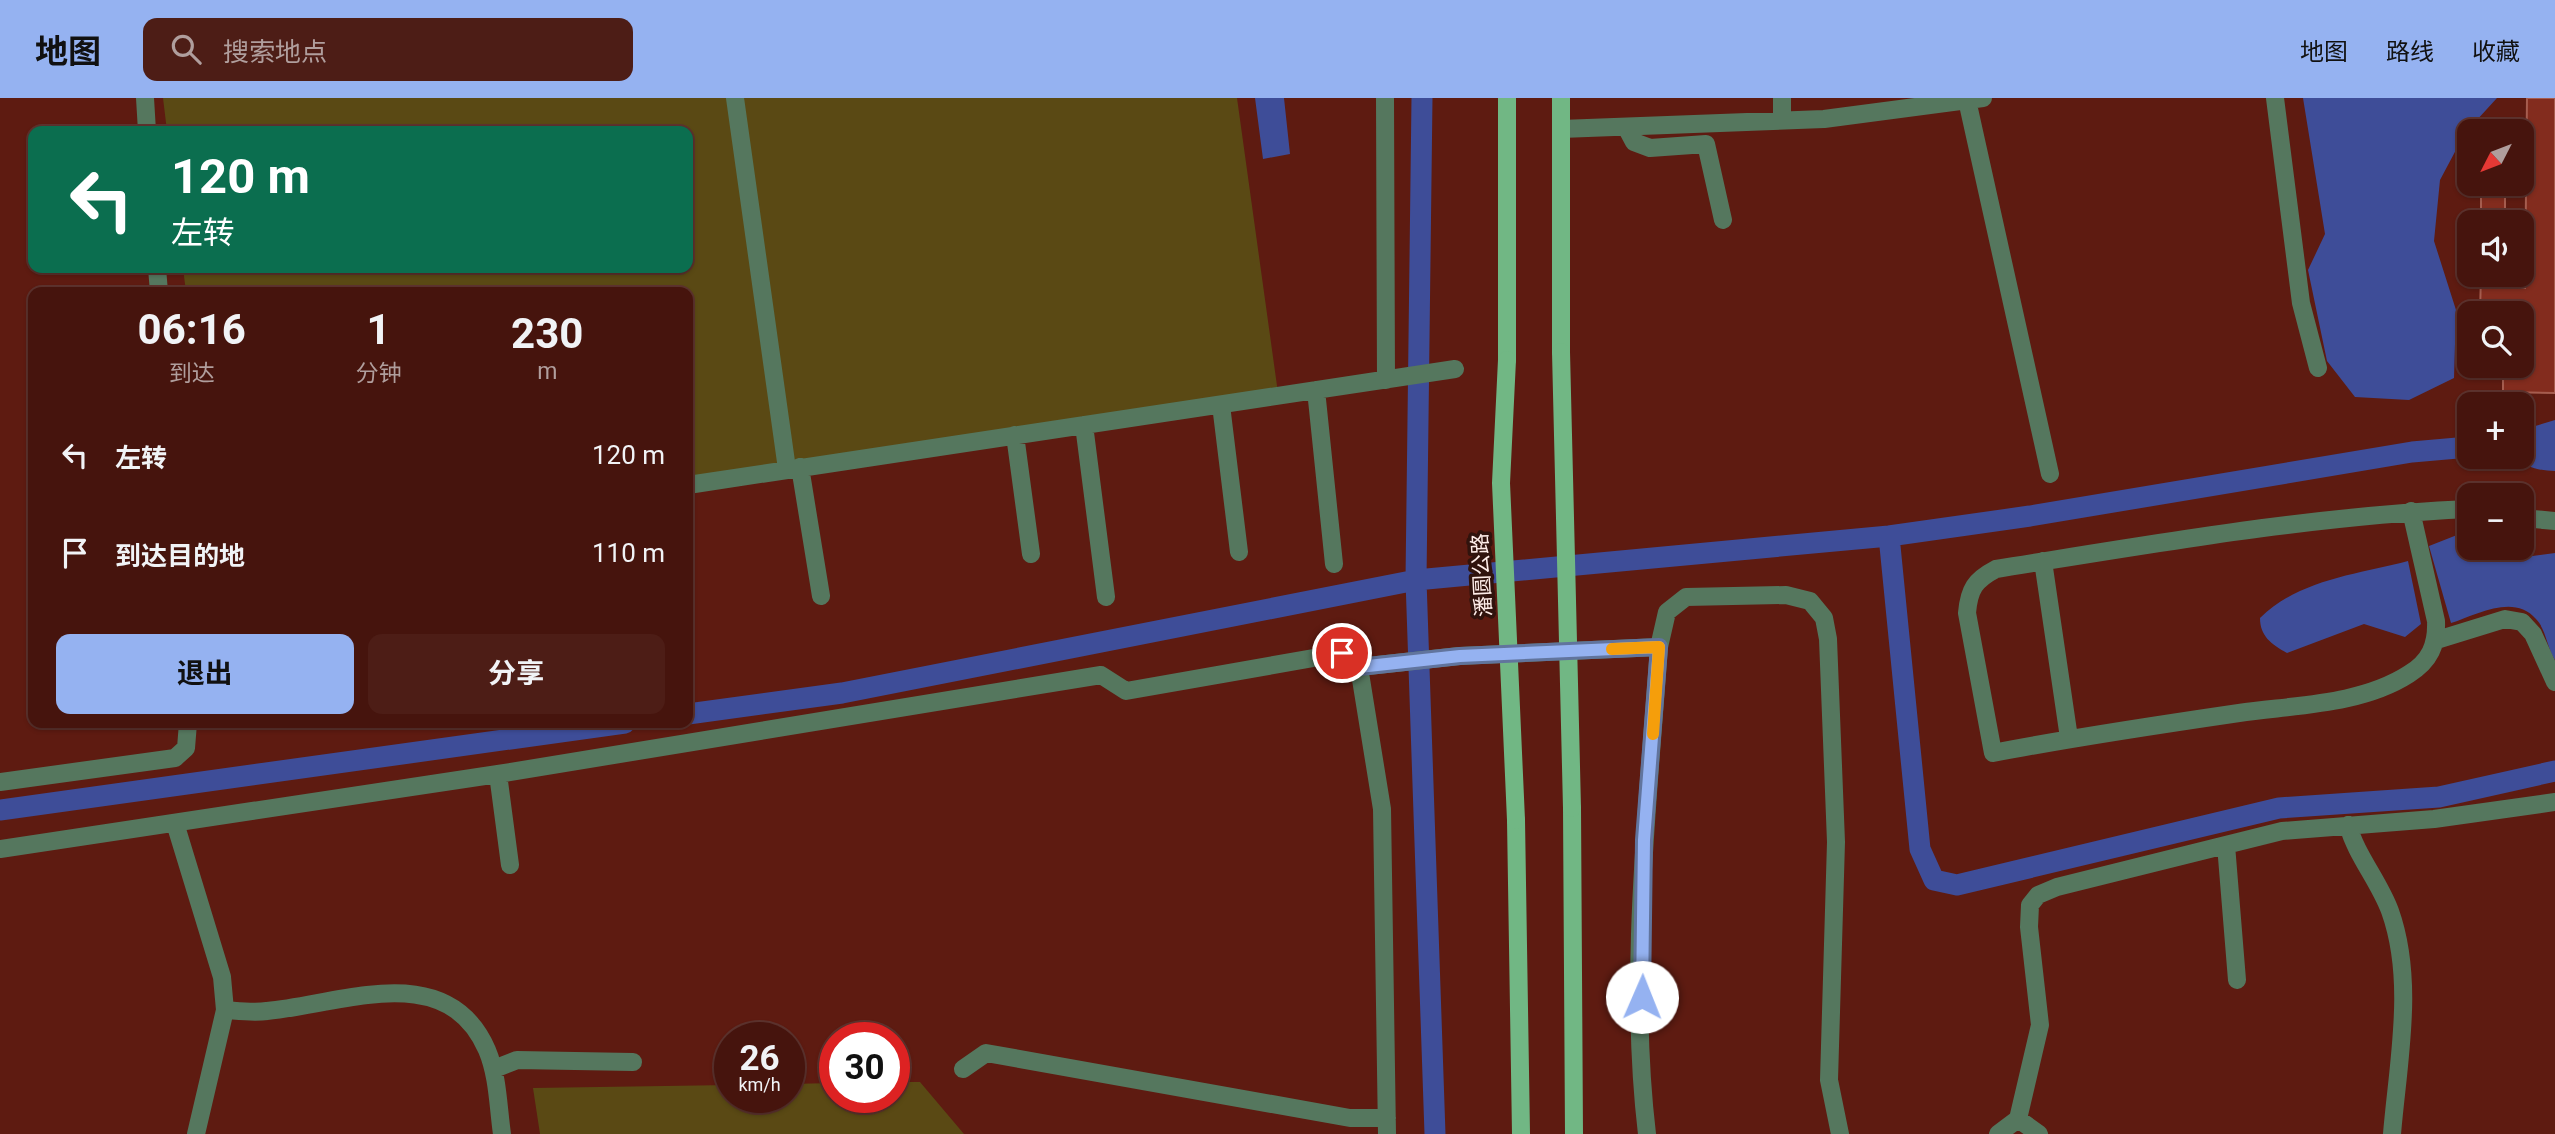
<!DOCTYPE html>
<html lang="zh">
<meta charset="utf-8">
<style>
body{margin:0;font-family:Roboto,"Noto Sans SC",sans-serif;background:#4d1d16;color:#f1f3f6;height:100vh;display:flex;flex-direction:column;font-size:26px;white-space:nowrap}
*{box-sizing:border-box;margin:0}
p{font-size:23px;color:#b09e9d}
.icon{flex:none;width:38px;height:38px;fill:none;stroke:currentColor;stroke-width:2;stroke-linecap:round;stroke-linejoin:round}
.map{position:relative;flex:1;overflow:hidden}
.side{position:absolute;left:28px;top:189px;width:665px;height:441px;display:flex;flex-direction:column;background:#46140d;border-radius:14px;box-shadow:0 2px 5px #0004,0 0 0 2px #5e332e}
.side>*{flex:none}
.top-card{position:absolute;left:28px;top:28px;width:665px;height:147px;border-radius:14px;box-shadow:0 2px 5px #0004,0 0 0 2px #5e332e;background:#0b6e4f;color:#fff;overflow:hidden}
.needle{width:46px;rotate:228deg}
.fabs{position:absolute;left:2457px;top:21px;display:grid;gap:14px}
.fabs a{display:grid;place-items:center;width:77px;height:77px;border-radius:14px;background:#46140d;box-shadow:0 2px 5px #0004,0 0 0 2px #5e332e;font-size:35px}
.speed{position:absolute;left:714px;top:924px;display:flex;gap:14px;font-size:35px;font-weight:700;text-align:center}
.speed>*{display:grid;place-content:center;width:91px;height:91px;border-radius:50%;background:#46140d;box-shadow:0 2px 5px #0004,0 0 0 2px #5e332e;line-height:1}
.speed small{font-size:18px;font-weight:400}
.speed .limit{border:10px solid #d22;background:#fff;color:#111}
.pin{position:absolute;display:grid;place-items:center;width:60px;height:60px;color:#fff;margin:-30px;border:4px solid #fff;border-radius:50%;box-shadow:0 2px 7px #0007}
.me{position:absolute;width:77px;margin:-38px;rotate:1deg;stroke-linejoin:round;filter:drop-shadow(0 0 5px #0008)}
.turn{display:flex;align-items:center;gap:24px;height:147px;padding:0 28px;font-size:32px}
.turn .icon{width:91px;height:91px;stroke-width:2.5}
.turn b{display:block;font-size:49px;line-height:60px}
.eta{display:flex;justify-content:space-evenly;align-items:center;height:119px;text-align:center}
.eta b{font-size:42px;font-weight:700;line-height:49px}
.action{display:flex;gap:14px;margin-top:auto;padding:14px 28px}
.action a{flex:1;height:80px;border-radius:14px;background:#95b2f1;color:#111;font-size:28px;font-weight:700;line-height:80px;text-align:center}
.action a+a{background:#4d1d16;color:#f1f3f6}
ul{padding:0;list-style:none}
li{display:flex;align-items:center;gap:21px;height:98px;padding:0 28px}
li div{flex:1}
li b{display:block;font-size:26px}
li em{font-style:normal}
header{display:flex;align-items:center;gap:42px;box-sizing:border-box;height:98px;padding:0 35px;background:#95b2f1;color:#111}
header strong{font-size:33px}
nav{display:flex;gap:38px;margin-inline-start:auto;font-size:24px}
.search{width:490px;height:63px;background:#4d1d16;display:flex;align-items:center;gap:18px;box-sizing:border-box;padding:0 24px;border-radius:14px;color:#b09e9d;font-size:26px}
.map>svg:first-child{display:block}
</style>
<header>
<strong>地图</strong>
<div class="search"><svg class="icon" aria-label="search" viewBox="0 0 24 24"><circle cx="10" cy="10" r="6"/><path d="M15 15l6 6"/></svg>搜索地点</div>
<nav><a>地图</a><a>路线</a><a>收藏</a></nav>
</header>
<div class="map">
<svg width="2555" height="1036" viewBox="0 0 2555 1036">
<rect width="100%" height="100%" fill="#5e1b11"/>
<!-- green -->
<path fill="#5a4914" d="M 163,0 L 1237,0 L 1278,295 L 688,384 L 688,194 L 186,194 L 183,170 L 688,170 L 688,33 L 167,33 Z
M 894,984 L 920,984 L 964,1036 L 540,1036 L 533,990 L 730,987 L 730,999 L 789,999 L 789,986 L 835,985 L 835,999 L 894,999 Z"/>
<!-- water -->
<path fill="#3e4d98" d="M 1255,0 L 1284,0 L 1290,56 L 1263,61 Z
M 2303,0 L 2497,0 L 2465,35 L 2440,82 L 2434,143 L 2456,212 L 2454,280 L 2409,302 L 2355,299 L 2327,263 L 2308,172 L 2325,136 Z
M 2555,322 L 2555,373 C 2539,373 2526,369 2514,359 L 2522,359 L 2522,332 Z
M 2457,437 L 2469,438 L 2469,450 L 2503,450 L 2517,460 L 2555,455 L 2555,562 C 2547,550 2546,531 2536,521 C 2514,495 2476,517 2451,525 L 2429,448 Z
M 2408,463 L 2421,526 L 2405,539 L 2364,526 L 2287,555 C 2271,546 2260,538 2260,520 C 2298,482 2358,476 2408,463 Z"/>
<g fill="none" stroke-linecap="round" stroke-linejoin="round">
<!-- canal -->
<path stroke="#3e4d98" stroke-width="21" d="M 1422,0 L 1416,482 L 1435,1036
M 1889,438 L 1920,751 L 1934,782 L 1957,787 L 2279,710 L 2439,699 L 2555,673
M 688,616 L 842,595 L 1416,482 L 1889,438 L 2030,418 L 2412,354 L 2469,349
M 0,712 L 625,625"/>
</g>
<!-- building -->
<path fill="#832c1e" stroke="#a65d4f" stroke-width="2" d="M 2527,0 L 2555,0 L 2555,295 L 2503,294 L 2503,272 L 2480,272 L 2480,268 L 2522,268 L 2522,215 L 2480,215 L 2481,177 L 2504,177 L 2504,190 L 2525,190 Z
M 2481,86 L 2505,86 L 2505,124 L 2481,124 Z"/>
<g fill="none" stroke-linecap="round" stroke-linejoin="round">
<!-- minor -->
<path stroke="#55775e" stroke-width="18" d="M 145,0 L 147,33
M 735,0 L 787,371
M 1385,0 L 1386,282
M 1782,0 L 1782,21
M 2275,0 L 2301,205 L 2318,270
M 1967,2 L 2050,376
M 1626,29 L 1634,44 L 1650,50 L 1706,46 L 1723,122
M 1561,31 L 1824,21 L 1983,0
M 157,170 L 159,194
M 1316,292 L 1334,466
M 1221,307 L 1239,454
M 1084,327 L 1106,499
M 1015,337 L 1031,456
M 800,369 L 821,498
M 688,387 L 1455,271
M 2411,413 L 2436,523 C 2437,547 2430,563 2409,576 C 2361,607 2294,607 2239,615 C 2157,627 2075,639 1993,655 L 1967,515 C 1969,491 1975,482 1996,471 C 2153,446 2310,418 2469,411
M 2522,420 L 2555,423
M 2043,463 L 2069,640
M 2437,542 L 2505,521 L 2522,524 L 2533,536 L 2555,584
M 1659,549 L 1667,514 L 1686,499 L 1786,497 L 1810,503 L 1824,520 L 1828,541 L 1836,744 L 1829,982 L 1840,1036
M 1359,569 L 1459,558 L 1659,549 C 1648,708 1628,877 1647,1036
M 498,676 L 510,767
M 0,684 L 175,660 L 186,650 L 188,625
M 175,725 L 222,879 L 225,912 L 196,1036
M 2348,727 C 2356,757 2379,783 2390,813 C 2415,883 2398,964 2392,1036
M 2226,747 L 2237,882
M 0,751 L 498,676 L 1101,577 L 1126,593 L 1342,555 L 1359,569 L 1382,711 L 1387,1036
M 225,912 C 239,913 254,915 267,913 C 342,906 447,860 487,952 C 498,978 498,1008 502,1036
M 494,971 L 517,962 L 633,964
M 963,971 L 986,955 L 1350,1020 L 1387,1020
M 2018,1021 L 2039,1036
M 1998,1036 L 2018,1021 L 2040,927 L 2029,829 L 2030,807 L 2038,797 L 2057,789 L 2282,733 L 2434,721 L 2555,704"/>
<!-- major -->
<path stroke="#71b784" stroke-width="18" d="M 1561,254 L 1561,0
M 1507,262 L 1507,0
M 1572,710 L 1574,1036
M 1516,722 L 1521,1036"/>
<!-- major-bridge -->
<path stroke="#71b784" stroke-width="18" d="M 1561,254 L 1572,710
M 1507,262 L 1501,385 L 1516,722"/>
</g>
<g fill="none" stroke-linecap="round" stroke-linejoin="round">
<defs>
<path id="route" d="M 1342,555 L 1359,569 L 1460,558 L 1659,549 L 1644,742 L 1642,899"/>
</defs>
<!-- route casing -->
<use href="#route" stroke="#61749d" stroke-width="18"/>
<!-- route -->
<use href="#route" stroke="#95b2f1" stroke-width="12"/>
<!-- slow -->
<path stroke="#f59e0b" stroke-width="12" d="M 1612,551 L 1659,549 L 1653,636"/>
</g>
<g text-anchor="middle" stroke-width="7" stroke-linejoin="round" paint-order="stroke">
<!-- street labels -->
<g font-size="21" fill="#feede9" stroke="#30130d">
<text transform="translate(1482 477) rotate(-93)" y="7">潘圆公路</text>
</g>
</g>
</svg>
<div class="fabs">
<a><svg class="needle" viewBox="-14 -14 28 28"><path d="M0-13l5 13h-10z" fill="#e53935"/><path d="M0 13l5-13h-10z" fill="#b09e9d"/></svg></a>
<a><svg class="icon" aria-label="sound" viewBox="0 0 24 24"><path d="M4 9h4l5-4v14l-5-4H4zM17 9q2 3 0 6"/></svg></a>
<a><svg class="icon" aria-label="search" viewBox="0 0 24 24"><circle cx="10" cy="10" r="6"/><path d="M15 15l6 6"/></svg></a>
<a>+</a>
<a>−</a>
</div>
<div class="speed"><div>26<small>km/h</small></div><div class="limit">30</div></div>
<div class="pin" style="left:1342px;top:555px;background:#d93025"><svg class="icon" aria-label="arrive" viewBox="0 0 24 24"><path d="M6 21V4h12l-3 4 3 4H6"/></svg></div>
<svg class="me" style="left:1642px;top:899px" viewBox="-20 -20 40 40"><circle r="19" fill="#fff"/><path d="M0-13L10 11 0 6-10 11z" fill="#95b2f1"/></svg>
<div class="top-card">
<div class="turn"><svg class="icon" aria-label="left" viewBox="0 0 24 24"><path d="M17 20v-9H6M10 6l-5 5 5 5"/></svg><div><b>120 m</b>左转</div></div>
</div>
<section class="side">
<div class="eta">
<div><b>06:16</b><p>到达</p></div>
<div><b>1</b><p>分钟</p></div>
<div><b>230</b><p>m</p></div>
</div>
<ul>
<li><svg class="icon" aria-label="left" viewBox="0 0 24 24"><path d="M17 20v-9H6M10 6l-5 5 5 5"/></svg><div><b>左转</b></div><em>120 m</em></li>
<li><svg class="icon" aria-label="arrive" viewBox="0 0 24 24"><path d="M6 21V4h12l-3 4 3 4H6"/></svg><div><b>到达目的地</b></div><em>110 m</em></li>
</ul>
<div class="action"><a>退出</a><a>分享</a></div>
</section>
</div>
